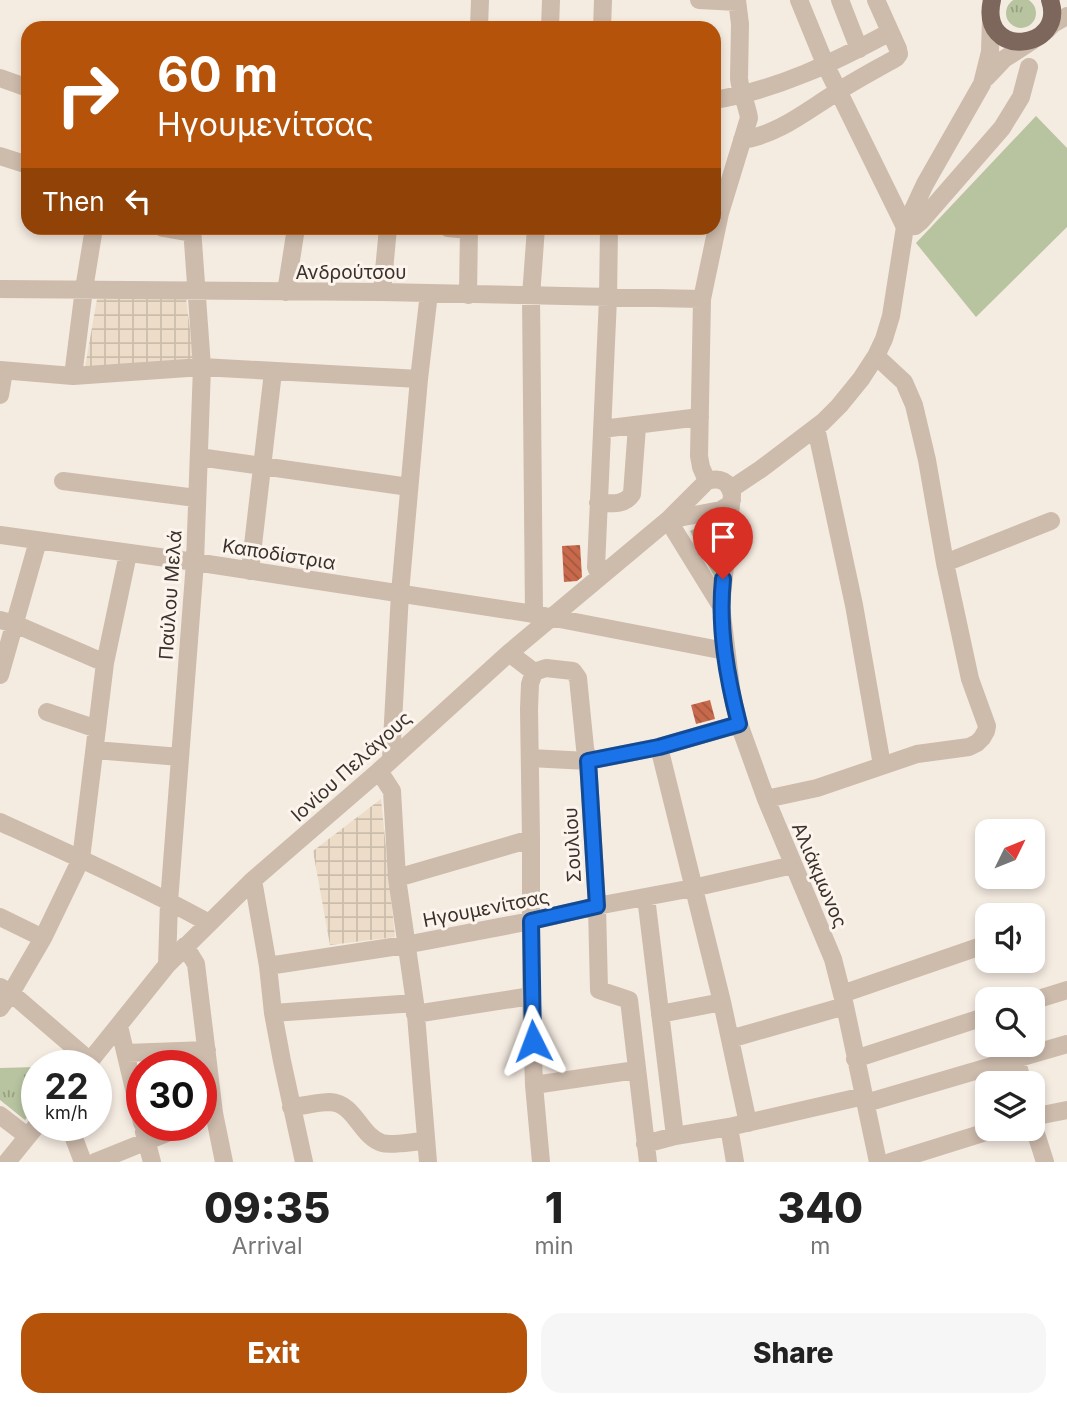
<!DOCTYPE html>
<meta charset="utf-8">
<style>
body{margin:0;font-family:Inter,sans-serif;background:#f6f6f6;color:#222;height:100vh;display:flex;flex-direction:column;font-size:26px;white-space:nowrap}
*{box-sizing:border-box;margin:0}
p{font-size:23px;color:#767676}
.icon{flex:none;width:38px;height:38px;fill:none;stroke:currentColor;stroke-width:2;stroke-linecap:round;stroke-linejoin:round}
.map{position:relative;height:1162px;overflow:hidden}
.drawer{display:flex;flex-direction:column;background:#fff;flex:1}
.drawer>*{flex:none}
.banner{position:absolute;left:21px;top:21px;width:700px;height:214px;border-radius:21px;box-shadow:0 4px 10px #0003;background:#b45309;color:#fff;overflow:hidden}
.needle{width:46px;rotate:47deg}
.tools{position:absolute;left:975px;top:819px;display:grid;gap:14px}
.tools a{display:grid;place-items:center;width:70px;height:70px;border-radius:14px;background:#fff;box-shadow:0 4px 10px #0003;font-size:35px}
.speed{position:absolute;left:21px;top:1050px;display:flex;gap:14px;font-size:35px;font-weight:700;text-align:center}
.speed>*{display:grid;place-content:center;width:91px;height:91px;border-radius:50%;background:#fff;box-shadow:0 4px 10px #0003;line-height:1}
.speed small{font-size:18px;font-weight:400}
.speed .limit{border:10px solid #d22;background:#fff;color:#111}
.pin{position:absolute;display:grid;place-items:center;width:60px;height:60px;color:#fff;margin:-72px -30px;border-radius:50% 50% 50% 0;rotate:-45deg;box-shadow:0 0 7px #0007}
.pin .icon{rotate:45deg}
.me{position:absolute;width:77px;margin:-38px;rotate:357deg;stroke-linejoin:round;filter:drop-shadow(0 0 5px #0008)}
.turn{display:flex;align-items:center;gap:24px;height:147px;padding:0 21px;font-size:32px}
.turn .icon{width:91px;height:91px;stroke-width:2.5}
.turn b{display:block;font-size:49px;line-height:60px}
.then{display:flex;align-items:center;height:66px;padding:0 21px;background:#0003;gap:14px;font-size:26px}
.eta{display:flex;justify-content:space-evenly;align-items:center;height:119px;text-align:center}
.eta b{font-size:42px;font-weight:800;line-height:49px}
.cta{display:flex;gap:14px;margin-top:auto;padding:14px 21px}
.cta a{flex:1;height:80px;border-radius:21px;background:#b45309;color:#fff;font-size:28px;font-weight:800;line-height:80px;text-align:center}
.cta a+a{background:#f6f6f6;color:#222}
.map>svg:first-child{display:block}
</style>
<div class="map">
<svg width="1067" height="1162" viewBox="0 0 1067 1162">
<defs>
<pattern id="grass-tufts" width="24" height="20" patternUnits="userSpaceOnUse" patternTransform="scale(1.75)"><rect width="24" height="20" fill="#b8c4a0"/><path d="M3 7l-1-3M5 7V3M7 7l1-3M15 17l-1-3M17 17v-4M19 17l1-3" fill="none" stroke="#97a083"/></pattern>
<pattern id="plaza-grid" width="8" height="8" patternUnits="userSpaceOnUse" patternTransform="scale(1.75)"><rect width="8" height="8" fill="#ecdcc8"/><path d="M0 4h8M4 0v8" fill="none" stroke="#cbbdac"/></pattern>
<pattern id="building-back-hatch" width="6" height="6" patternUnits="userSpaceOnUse" patternTransform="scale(1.75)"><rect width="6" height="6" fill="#c8694b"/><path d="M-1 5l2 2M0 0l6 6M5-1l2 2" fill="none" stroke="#a4573f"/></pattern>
</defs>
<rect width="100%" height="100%" fill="#f4ebe1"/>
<!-- grass -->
<path fill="url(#grass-tufts)" d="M1006 13a15 15 0 1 1 30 0a15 15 0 1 1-30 0Z
M 724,515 L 716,580 L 690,531 Z
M 37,1067 L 37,1105 L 25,1120 L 0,1100 L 0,1068 Z"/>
<!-- garden -->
<path fill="#b8c4a0" d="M 1036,116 L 1067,148 L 1067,227 L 976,317 L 916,243 Z"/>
<!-- plaza -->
<path fill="url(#plaza-grid)" d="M 186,298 L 194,361 L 85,367 L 97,299 Z
M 381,799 L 395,937 L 330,945 L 313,851 Z"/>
<!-- building -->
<path fill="url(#building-back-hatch)" d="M 580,545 L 582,577 L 577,581 L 564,582 L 562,546 Z
M 710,700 L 715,719 L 696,724 L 691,705 Z"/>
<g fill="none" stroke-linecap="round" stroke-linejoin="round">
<!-- minor -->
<path stroke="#cdbbac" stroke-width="18" d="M 699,0 L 737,2
M 799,0 L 826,66 L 905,227
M 840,0 L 859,49
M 479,28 L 480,0
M 550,28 L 551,0
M 602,28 L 603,0
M 1046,31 L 1053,24 L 1067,16
M 0,78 L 28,88
M 986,78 L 1004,59 L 1032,41
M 714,100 C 777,90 835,62 890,32
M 742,140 C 777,135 805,112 834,94 C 854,81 875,70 896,58 L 899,54 L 898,49 L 876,0
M 0,156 L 28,165
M 905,227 L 915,226 L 921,221 L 1002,128 L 1021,97 L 1029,67
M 163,228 L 192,233
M 448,228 L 469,230
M 0,289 L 382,292 L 702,299
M 286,292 L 296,228
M 382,292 L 388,228
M 468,295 L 469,228
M 0,370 L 73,376 L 202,367 L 419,379
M 73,376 L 84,289 L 94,228
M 0,395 L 4,371
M 816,428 L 854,605 L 882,765
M 602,429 L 700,417
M 199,457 L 409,487
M 63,481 L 196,498
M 707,481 L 701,467 L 699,456 L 702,299 L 720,213 L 749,118 C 747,104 740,92 739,78 L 740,24 L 737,0
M 731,489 L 761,469 L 823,422 L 839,406 L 861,379 L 876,356 L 884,339 L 891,316 L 905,227 L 925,184 L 982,84 L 990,52 L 991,20
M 598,503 C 611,503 624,506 632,494 L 637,426
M 668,520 L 721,606
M 668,520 L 721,510 L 729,505 L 732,500
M 0,535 L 195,562 L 534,614 L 725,651
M 945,563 L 1051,521
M 250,571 L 273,372
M 600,576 L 596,567 L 608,298 L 609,228
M 534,614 L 531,296 L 536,228
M 0,620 L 15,624 L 105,663
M 509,653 L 534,672 L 530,684 L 529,709 L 531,839 L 531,996 L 534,1085 L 541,1162
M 534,672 L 546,668 L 573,671 L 578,678 L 585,748 L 588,761 L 597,906 L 599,990 L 629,1000 L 648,1162
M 0,675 L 38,541
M 47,712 L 97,729
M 659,747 L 722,1002 L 748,1123
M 95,750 L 180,757
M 530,758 L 588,761 L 659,747 L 739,724
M 391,759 L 400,593 L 419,379 L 429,293
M 379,771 L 392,791 L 397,878 L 415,1003 L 428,1162
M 766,799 L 817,788 L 917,754 L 969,747 L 977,743 L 982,738 L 986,731 L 987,726 L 970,679 L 945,563 L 927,460 L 914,405 L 904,382 L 876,356
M 0,822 C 70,854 141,886 209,923
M 397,878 L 531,839
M 253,880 L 268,966 L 273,1013 L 282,1061 L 304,1162
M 646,897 L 675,1136
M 0,917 L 43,938
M 185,946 L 196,964 L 214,1113 L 224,1162
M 167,965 L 169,902 L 195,562 L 202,367 L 192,228
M 268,966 L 405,945 L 531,921 L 597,906 L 693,888 L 793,865
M 0,987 L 11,993 L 90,1061
M 842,994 L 987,944
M 1032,1001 L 1067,990
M 0,1008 L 11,993 L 43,938 L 81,859 L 105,663 L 128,554
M 273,1013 L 415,1003
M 415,1014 L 531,996
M 660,1014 L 722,1002
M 119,1026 L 142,1123
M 730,1039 L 845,1006
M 126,1053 L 207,1050
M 855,1059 L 987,1016
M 1016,1059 L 1023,1083
M 86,1066 L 167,965 L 253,880 L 379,771 L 509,653 L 668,520 L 707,481 C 720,477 729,481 732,495 L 721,606 L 732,695 L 739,724 L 766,799 L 833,959 L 845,1006 L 878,1162
M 534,1085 L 636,1070
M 866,1103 L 1067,1044
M 291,1107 C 304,1106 318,1102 330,1102 C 355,1103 360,1136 382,1143 C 392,1146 415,1141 426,1141
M 0,1115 L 27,1136
M 1032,1117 L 1067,1110
M 1032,1121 L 1045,1162
M 69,1125 L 83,1162
M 729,1127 L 735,1162
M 144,1132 L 152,1162
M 645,1144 L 675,1136 L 729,1127 L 864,1096
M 7,1162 L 37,1125
M 95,1162 L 187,1125
M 890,1162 L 996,1129"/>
<!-- major -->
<path stroke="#7d675c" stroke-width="18" d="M 992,0 C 978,60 1067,51 1050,0"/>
</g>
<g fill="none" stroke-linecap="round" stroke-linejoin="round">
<defs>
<path id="route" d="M 533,1041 L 531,921 L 597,906 L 588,761 L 659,747 L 739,724 C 727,677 718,628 723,579"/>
</defs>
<!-- route casing -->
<use href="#route" stroke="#114b97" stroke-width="18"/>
<!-- route -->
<use href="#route" stroke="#1a73e8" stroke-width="12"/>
</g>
<g text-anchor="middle" stroke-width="6" stroke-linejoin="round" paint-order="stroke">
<!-- street labels -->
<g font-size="19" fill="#3b302b" stroke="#fbf5ee">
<text x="351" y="279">Ανδρούτσου</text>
<text transform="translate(279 554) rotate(9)" y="7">Καποδίστρια</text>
<text transform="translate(170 595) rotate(-86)" y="7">Παύλου Μελά</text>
<text transform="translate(351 766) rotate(-42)" y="7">Ιονίου Πελάγους</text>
<text transform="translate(572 845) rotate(-93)" y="7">Σουλίου</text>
<text transform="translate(820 875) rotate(67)" y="7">Αλιάκμωνος</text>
<text transform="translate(486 908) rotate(-11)" y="7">Ηγουμενίτσας</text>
</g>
</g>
</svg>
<div class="tools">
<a><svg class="needle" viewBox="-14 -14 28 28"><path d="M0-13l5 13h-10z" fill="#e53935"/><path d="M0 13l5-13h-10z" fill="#767676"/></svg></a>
<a><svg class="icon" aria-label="sound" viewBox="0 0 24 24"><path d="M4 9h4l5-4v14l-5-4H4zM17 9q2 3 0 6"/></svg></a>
<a><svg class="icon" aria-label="search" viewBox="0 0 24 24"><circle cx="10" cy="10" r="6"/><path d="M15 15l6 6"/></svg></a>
<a><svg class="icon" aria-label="layers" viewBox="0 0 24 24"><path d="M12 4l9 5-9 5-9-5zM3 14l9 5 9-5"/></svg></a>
</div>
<div class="speed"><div>22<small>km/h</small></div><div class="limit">30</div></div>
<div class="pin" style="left:723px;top:579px;background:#d93025"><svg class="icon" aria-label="arrive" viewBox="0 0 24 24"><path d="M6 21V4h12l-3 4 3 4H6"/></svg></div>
<svg class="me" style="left:533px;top:1041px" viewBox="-20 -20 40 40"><path d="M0-17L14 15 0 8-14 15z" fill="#1a73e8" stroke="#fff" stroke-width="4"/></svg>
<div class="banner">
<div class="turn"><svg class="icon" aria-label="right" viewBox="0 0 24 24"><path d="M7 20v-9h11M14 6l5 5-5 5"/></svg><div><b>60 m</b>Ηγουμενίτσας</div></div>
<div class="then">Then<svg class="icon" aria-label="left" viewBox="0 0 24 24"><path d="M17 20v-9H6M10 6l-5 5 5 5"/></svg></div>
</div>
</div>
<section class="drawer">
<div class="eta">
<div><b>09:35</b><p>Arrival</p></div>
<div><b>1</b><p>min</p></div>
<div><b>340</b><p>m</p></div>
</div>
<div class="cta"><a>Exit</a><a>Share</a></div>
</section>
